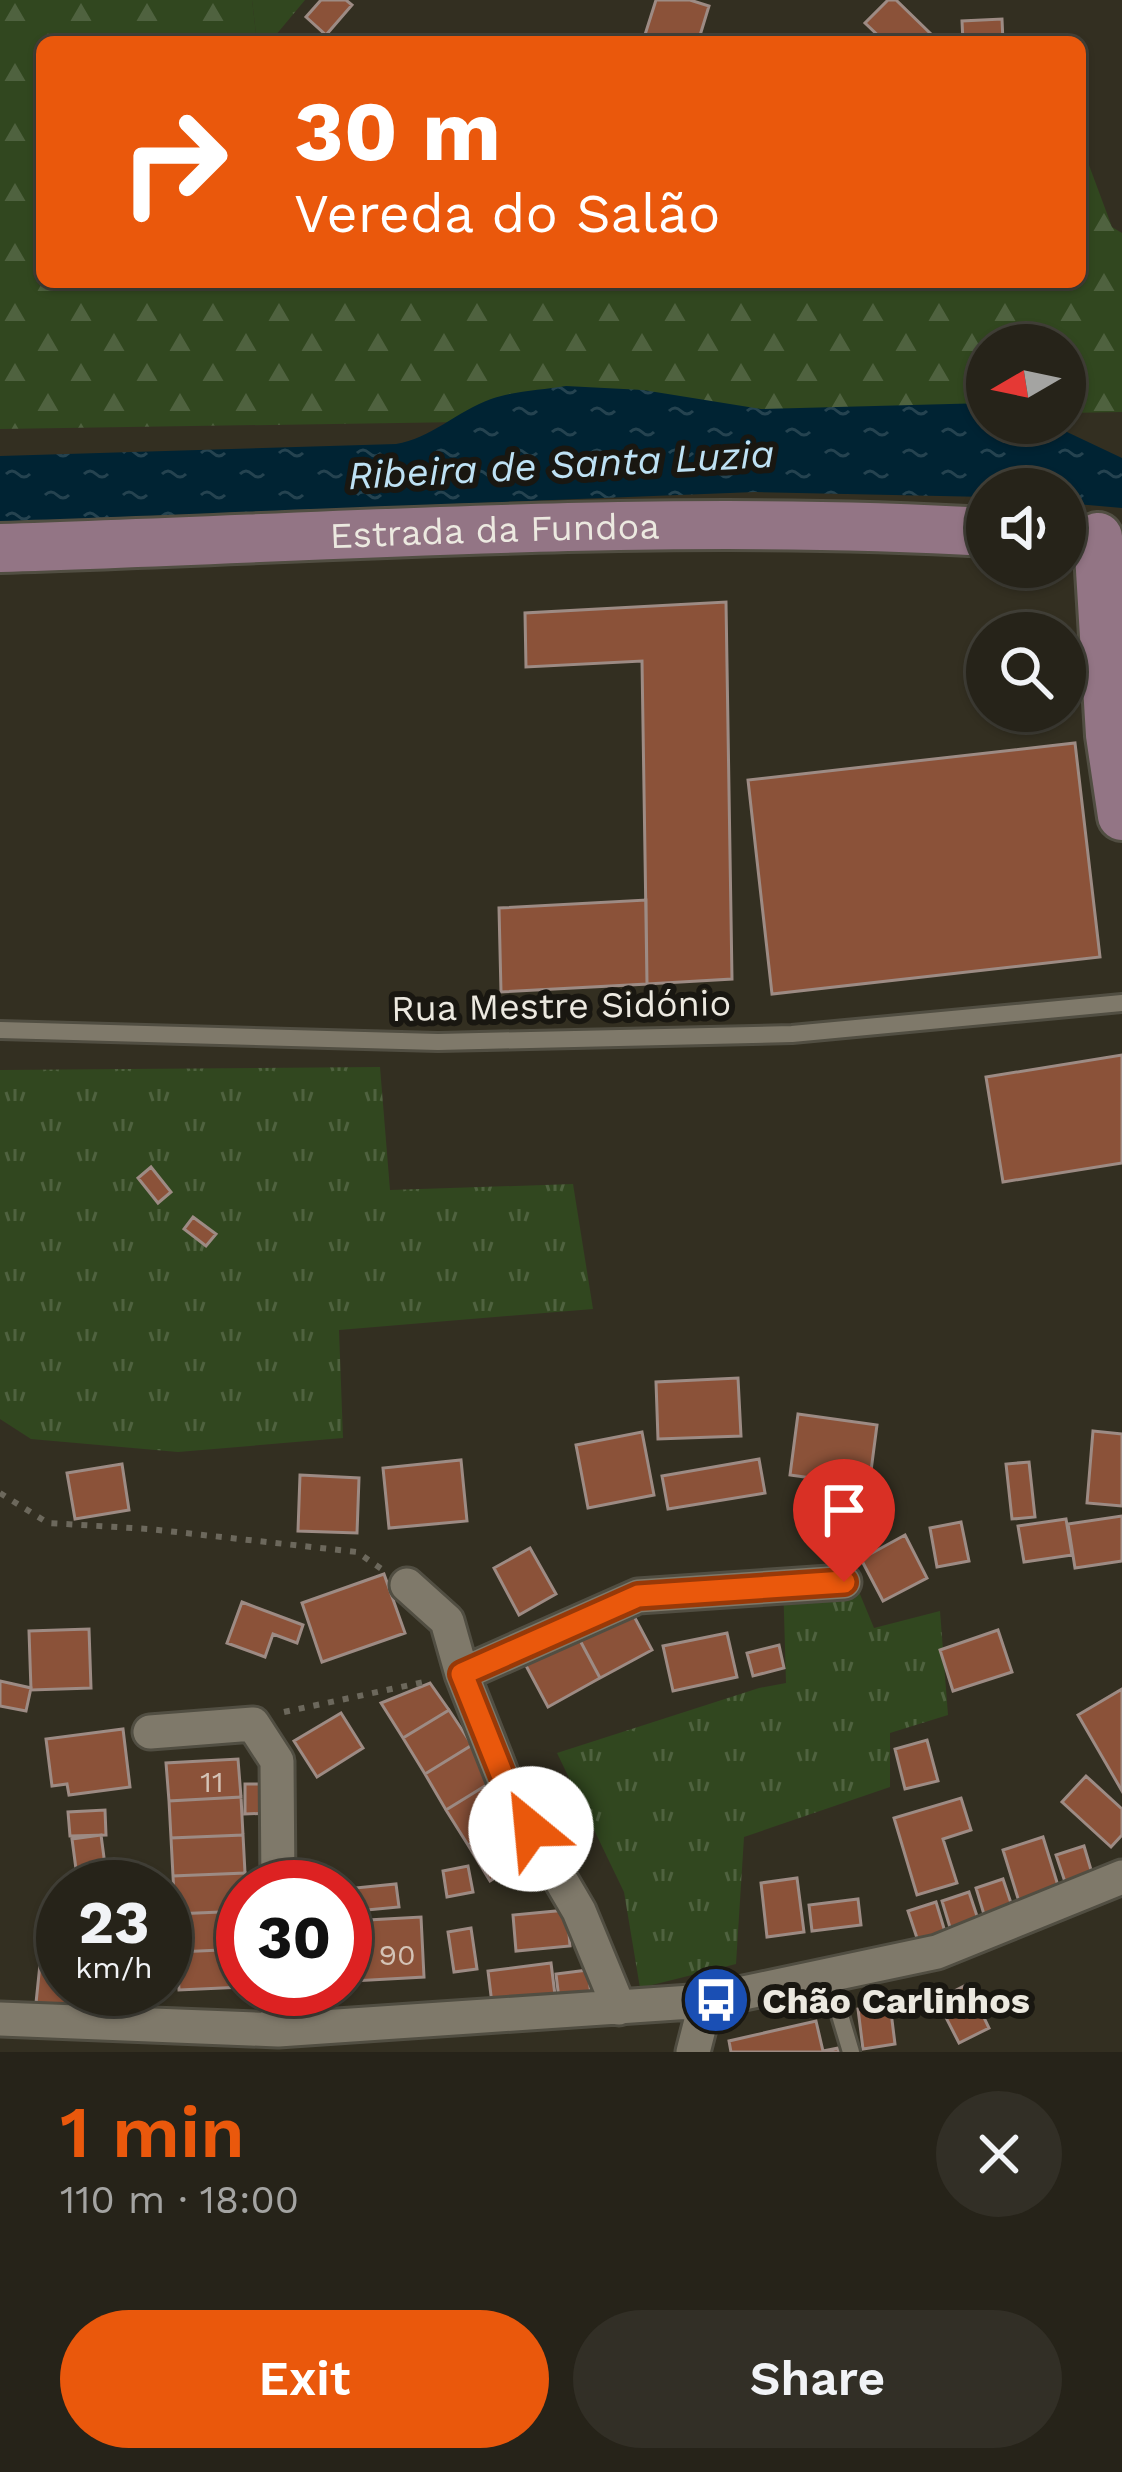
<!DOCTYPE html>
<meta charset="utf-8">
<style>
body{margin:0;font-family:"Work Sans",sans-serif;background:#322f26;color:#f1f3f6;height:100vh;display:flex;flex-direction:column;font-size:45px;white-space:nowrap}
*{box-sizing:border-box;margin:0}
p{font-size:39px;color:#a4a4a2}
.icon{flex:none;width:66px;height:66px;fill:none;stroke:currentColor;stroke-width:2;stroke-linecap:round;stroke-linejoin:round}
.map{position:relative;height:2052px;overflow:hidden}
.drawer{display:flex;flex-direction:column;background:#262319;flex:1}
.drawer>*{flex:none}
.banner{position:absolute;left:36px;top:36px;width:1050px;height:252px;border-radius:18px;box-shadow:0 3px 9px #0004,0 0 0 3px #424038;background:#ea580c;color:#fff;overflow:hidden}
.needle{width:78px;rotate:261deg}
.tools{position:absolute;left:966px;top:324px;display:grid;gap:24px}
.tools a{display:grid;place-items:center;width:120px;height:120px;border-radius:50%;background:#262319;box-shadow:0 3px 9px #0004,0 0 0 3px #424038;font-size:60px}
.speed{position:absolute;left:36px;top:1860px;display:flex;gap:24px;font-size:60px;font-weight:700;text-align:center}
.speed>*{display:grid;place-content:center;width:156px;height:156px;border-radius:50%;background:#262319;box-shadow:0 3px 9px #0004,0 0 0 3px #424038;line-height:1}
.speed small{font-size:30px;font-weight:400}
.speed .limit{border:18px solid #d22;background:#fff;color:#111}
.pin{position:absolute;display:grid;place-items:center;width:102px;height:102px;color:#fff;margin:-123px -51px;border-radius:50% 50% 50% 0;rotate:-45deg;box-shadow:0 0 12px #0007}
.pin .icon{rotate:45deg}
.me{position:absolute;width:132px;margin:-66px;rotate:332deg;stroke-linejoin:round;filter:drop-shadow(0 0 9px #0008)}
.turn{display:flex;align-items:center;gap:42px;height:252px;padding:0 60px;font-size:54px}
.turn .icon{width:156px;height:156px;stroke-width:2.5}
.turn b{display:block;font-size:84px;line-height:102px}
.round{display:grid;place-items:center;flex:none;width:126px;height:126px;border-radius:63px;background:#322f26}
.head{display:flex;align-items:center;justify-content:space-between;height:204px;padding:0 60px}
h1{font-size:72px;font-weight:600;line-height:90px;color:#ea580c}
.action{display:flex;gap:24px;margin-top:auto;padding:24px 60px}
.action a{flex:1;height:138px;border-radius:72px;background:#ea580c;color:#fff;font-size:48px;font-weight:600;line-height:138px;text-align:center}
.action a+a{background:#322f26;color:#f1f3f6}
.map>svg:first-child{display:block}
</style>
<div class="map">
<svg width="1122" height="2052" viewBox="0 0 1122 2052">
<defs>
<pattern id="grass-tufts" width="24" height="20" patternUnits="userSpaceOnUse" patternTransform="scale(3)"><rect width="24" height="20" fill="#31471f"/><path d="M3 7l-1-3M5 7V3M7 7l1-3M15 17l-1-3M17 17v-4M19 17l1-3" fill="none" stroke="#4f623f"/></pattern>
<pattern id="forest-firs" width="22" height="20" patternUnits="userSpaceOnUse" patternTransform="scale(3)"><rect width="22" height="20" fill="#31471f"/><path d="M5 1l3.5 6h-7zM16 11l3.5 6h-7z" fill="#4f623f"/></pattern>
<pattern id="water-ripples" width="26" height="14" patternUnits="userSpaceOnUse" patternTransform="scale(3)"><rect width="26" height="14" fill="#002333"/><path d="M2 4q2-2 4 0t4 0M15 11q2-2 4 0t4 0" fill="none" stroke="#254350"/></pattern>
</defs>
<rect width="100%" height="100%" fill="#332f21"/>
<!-- grass -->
<path fill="url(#grass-tufts)" d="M 252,0 L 305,0 L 270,42 L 257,42 Z
M 380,1067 L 390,1190 L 573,1184 L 593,1309 L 339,1330 L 343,1438 L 178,1452 L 31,1439 L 0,1419 L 0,1070 Z
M 852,1575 L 874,1628 L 940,1611 L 948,1715 L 890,1733 L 890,1787 L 744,1837 L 736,1964 L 640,1988 L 624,1892 L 557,1753 L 759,1688 L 786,1683 L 783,1579 Z"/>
<!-- forest -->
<path fill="url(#forest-firs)" d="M 0,0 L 252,0 L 257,42 L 42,42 L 42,282 L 1080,282 L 1080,141 L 1112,227 L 1122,233 L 1122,412 L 1065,413 L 1065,345 L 987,345 L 987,414 L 0,429 Z"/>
<!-- water -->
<path fill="url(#water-ripples)" d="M 566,386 L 643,390 L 761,409 L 987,403 L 987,423 L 1048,423 L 1122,458 L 1122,508 L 1065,503 L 1065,489 L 987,489 L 987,497 L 755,492 L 0,522 L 0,456 L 396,444 C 430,439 457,411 491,399 C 514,391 542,390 566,386 Z"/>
<!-- building -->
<path fill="#8b5239" stroke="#9d8b84" stroke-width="3" d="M 321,0 L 346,0 L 352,5 L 326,35 L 306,17 Z
M 656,0 L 690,0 L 709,6 L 698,42 L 643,41 Z
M 888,0 L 896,0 L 932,35 L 925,42 L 885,42 L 865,23 Z
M 1002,19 L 1003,42 L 963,42 L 962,21 Z
M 726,602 L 732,979 L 647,984 L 642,661 L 526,667 L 525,613 Z
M 1075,743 L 1100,957 L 772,994 L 748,780 Z
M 646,900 L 647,984 L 501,992 L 499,908 Z
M 1122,1055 L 1122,1163 L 1003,1182 L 986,1077 Z
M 151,1167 L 171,1192 L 158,1203 L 138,1178 Z
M 193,1217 L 216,1234 L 206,1246 L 184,1229 Z
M 738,1378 L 741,1436 L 658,1439 L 656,1382 Z
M 798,1414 L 877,1425 L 869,1486 L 790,1475 Z
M 1093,1431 L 1122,1434 L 1122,1506 L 1087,1503 Z
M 642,1432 L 654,1495 L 588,1508 L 576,1445 Z
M 759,1459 L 765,1493 L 668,1509 L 662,1476 Z
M 461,1460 L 467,1521 L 389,1528 L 383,1468 Z
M 1029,1462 L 1035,1517 L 1012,1519 L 1006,1464 Z
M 122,1464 L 129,1510 L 75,1519 L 67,1473 Z
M 300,1475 L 359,1478 L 357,1533 L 298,1531 Z
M 1122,1516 L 1122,1561 L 1075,1568 L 1068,1524 Z
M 1066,1519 L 1072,1555 L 1024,1562 L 1018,1526 Z
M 961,1522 L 969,1561 L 937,1567 L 930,1528 Z
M 905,1535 L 927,1578 L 883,1601 L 861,1559 Z
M 530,1548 L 556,1594 L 519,1615 L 494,1568 Z
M 384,1574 L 405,1633 L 322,1662 L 302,1603 Z
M 242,1602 L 303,1625 L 297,1643 L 273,1634 L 265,1657 L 227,1643 Z
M 627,1603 L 652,1650 L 600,1678 L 575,1631 Z
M 89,1629 L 91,1688 L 31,1690 L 29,1631 Z
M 998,1630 L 1012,1672 L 953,1691 L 940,1650 Z
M 575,1631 L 600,1678 L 548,1707 L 523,1660 Z
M 727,1633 L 737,1677 L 673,1691 L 663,1646 Z
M 779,1645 L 784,1668 L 753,1676 L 747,1653 Z
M 0,1681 L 31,1688 L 26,1711 L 0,1706 Z
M 430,1683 L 449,1710 L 403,1738 L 381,1703 Z
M 1122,1689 L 1122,1791 L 1078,1715 Z
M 449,1710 L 472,1745 L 425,1774 L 403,1738 Z
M 341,1713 L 363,1748 L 317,1777 L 294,1741 Z
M 123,1729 L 130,1787 L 69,1795 L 67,1784 L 52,1786 L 46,1739 Z
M 927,1740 L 938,1781 L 905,1789 L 895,1749 Z
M 472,1745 L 493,1781 L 446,1810 L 425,1774 Z
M 238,1759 L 241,1797 L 169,1801 L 166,1763 Z
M 1086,1776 L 1122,1809 L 1122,1835 L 1111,1847 L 1062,1802 Z
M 493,1781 L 515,1817 L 468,1845 L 446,1810 Z
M 245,1784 L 272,1784 L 273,1813 L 245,1814 Z
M 241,1797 L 243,1835 L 171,1838 L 169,1801 Z
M 961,1798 L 971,1830 L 943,1839 L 957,1883 L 917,1895 L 894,1818 Z
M 105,1810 L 106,1835 L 70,1836 L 68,1812 Z
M 515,1817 L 536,1852 L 490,1881 L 468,1845 Z
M 101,1835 L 107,1880 L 78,1884 L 72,1839 Z
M 243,1835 L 245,1873 L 173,1876 L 171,1838 Z
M 1043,1837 L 1060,1892 L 1020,1905 L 1003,1850 Z
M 1084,1846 L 1094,1880 L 1067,1888 L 1056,1855 Z
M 468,1866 L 473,1892 L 447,1897 L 443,1871 Z
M 245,1873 L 243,1911 L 175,1914 L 173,1876 Z
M 797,1878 L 804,1932 L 767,1937 L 761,1883 Z
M 1003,1879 L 1014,1912 L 986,1921 L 976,1888 Z
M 396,1884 L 399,1907 L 345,1912 L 345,1889 Z
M 969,1892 L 980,1925 L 952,1934 L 942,1901 Z
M 858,1899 L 861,1925 L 812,1931 L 809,1905 Z
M 936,1902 L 946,1935 L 919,1944 L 908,1911 Z
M 567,1910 L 570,1946 L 516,1951 L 513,1915 Z
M 243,1911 L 243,1949 L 177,1952 L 175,1914 Z
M 421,1917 L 424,1977 L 353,1981 L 350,1921 Z
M 471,1928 L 477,1969 L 454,1972 L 448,1932 Z
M 243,1949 L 243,1987 L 179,1990 L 177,1952 Z
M 551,1963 L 556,2003 L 493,2012 L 488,1971 Z
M 40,1964 L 63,1966 L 63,1989 L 72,1989 L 70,2006 L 36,2003 Z
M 588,1970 L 591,1995 L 559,1999 L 556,1974 Z
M 968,1984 L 989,2028 L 959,2043 L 937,2000 Z
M 105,1989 L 130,1989 L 126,2008 L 102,2003 Z
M 890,2004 L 895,2044 L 863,2049 L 858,2009 Z
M 816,2021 L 823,2051 L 838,2048 L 839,2052 L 731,2052 L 729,2041 Z"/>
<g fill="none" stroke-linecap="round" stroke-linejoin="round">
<defs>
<path id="lane" d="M 0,1030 L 438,1042 L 792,1034 L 1122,1003
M 828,1975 L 851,2052"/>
<path id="street" d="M 407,1585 L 447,1621 L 462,1674
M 150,1732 L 253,1724 L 277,1761 L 278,1887
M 278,1989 L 278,2030
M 619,2008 L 579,1911 L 507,1788 L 462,1674 L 638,1596 L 844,1582
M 0,2019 L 278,2030 L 706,2001 L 937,1952 L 1122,1877
M 693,2052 L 706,2001"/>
<g id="secondary">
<path d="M 1098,537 L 1110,735 L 1122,816"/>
<path id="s1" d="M 0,548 C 328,538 660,513 987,532"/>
</g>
</defs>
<!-- lane casing -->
<use href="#lane" stroke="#514e42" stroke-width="22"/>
<!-- street casing -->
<use href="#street" stroke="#514e42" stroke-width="39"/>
<!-- secondary casing -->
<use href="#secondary" stroke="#514e42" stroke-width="54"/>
<!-- path -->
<path stroke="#6c685c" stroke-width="6" stroke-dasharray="6 9" stroke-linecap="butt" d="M 0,1493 L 48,1523 L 149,1529 L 357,1552 L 383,1570
M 284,1712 L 429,1681"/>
<!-- lane -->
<use href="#lane" stroke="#7f796a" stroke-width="16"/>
<!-- street -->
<use href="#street" stroke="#7f796a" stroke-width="33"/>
<!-- secondary -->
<use href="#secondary" stroke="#937585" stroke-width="48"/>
</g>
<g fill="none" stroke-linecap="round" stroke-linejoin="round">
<defs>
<path id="route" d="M 531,1829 L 507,1787 L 462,1674 L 638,1596 L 844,1582"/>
</defs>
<!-- route casing -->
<use href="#route" stroke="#983908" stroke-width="30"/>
<!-- route -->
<use href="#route" stroke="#ea580c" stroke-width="21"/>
</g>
<!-- icons -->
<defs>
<symbol id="bus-disc" viewBox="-11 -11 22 22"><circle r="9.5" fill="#1a4fb4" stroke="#191711"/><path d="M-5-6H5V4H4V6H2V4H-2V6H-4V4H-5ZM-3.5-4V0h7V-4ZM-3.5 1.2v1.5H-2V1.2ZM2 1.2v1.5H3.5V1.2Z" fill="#fff"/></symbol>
</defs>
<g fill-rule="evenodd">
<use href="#bus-disc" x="678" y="1962" width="76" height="76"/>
</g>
<g text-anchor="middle" stroke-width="12" stroke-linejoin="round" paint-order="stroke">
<!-- number labels -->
<g font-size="30" fill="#d4c3b6">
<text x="212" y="1792">11</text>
<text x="397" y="1965">90</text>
</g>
<!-- street labels -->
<g font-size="36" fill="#ece9e0" stroke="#191711">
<text dy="13" stroke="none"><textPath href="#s1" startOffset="495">Estrada da Fundoa</textPath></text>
<text transform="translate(561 1005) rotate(-1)" y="13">Rua Mestre Sidónio</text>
</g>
<!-- poi labels -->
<g font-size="36" font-weight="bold" fill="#ece9e0" stroke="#191711" text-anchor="start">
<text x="762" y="2013">Chão Carlinhos</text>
</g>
<!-- water labels -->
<g font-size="39" font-style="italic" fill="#bee2f5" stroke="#191711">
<text transform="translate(561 464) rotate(-3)" y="14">Ribeira de Santa Luzia</text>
</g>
</g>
</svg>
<div class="tools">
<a><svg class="needle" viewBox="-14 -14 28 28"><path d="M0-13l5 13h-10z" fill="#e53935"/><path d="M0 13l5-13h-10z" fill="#a4a4a2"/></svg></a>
<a><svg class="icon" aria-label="sound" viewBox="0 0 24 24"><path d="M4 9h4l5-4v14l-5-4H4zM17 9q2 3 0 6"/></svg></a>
<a><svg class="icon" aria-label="search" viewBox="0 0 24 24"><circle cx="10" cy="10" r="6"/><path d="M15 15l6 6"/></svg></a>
</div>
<div class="speed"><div>23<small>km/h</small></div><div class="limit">30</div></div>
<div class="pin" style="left:844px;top:1582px;background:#d93025"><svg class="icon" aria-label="arrive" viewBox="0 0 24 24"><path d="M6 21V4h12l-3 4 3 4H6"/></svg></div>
<svg class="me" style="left:531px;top:1829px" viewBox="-20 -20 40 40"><circle r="19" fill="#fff"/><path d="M0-13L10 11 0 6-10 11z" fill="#ea580c"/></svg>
<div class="banner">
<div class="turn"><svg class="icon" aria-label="right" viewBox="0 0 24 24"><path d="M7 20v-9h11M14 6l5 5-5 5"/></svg><div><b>30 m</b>Vereda do Salão</div></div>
</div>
</div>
<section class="drawer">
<div class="head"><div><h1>1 min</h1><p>110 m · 18:00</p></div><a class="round"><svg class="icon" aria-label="close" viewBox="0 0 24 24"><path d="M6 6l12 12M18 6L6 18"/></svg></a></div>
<div class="action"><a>Exit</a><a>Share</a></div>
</section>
